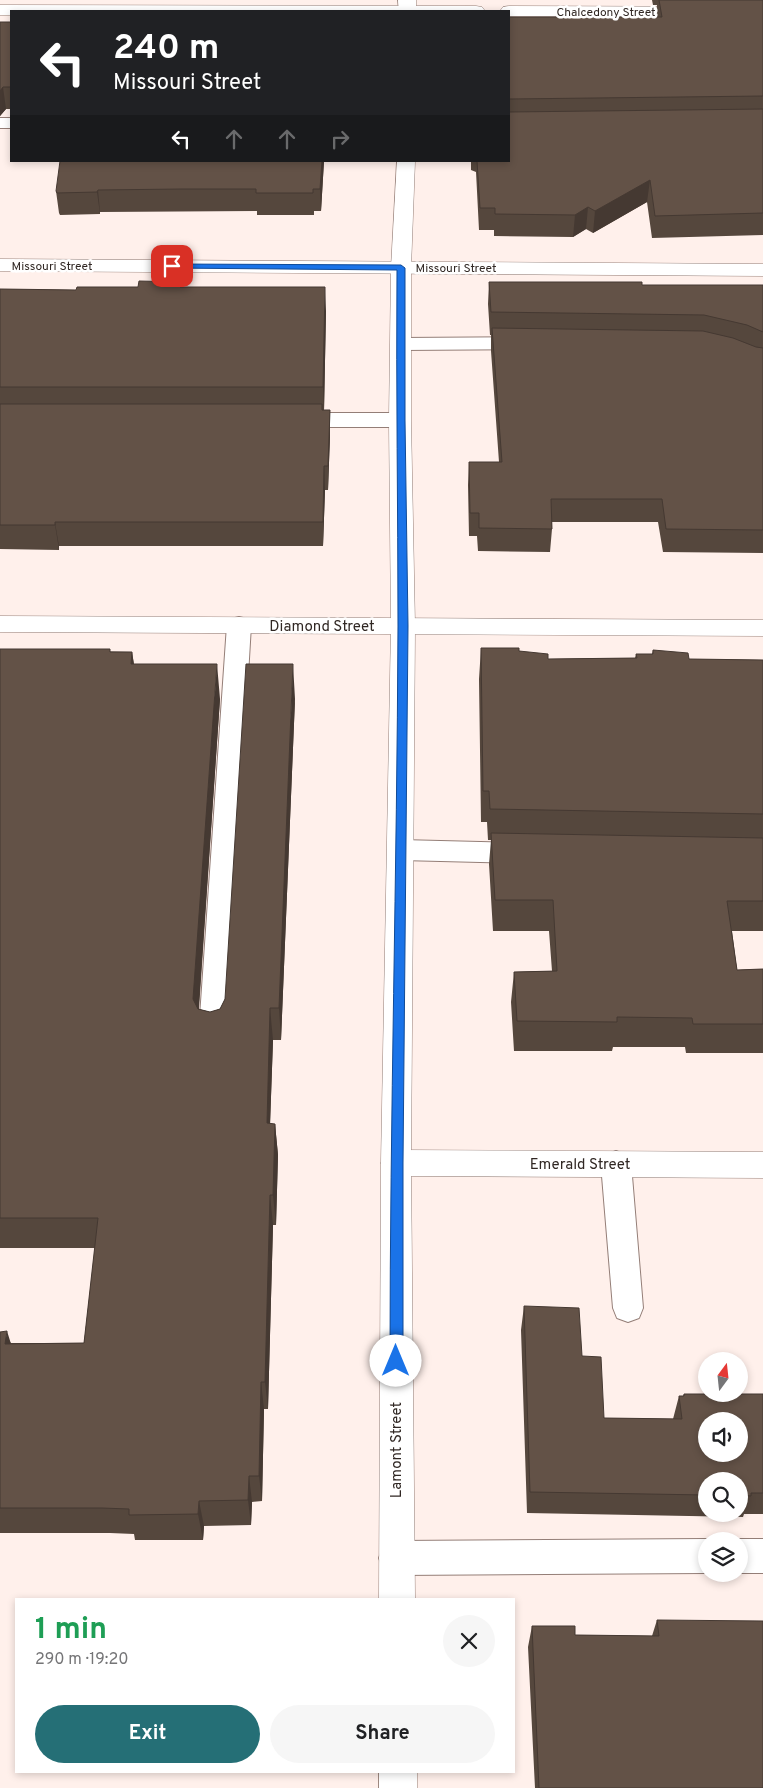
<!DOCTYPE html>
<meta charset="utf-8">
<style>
body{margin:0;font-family:Overpass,sans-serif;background:#f6f6f6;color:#202124;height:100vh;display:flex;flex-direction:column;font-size:19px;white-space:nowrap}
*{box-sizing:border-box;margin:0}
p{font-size:16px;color:#757577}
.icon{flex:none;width:28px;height:28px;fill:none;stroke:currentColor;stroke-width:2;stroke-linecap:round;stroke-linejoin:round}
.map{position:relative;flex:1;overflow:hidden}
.side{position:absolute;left:15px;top:1598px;width:500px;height:175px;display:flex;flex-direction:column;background:#fff;border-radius:0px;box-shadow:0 2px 8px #0003}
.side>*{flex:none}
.top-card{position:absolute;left:10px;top:10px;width:500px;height:152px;border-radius:0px;box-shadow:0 2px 8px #0003;background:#202124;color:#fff;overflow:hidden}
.needle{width:32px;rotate:15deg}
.controls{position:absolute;left:698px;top:1352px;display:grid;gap:10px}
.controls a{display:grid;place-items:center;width:50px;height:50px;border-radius:50%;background:#fff;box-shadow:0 2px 8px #0003;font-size:25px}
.pin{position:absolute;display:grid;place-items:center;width:42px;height:42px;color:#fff;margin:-21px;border-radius:10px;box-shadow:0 2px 8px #0006}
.me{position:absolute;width:55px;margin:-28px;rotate:0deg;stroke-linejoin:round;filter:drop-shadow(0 0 4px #0008)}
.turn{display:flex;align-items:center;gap:18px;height:105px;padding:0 20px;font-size:22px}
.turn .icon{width:65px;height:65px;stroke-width:2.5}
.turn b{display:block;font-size:35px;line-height:42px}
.lanes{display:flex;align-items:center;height:48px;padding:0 20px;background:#0003;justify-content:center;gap:25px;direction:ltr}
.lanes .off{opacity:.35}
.round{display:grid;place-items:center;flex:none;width:52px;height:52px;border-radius:26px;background:#f6f6f6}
.head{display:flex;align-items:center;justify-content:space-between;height:85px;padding:0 20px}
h1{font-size:30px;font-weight:700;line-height:38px;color:#1e9e55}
.cta{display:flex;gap:10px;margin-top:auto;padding:10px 20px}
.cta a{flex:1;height:58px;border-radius:30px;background:#256f76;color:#fff;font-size:20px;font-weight:700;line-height:58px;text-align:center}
.cta a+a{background:#f6f6f6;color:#202124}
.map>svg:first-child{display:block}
</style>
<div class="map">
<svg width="763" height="1788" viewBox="0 0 763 1788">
<rect width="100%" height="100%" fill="#fff0eb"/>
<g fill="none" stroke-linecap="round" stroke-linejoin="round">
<defs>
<path id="service" d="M 0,118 L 11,118 L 11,128 L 0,128 Z
M 527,337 L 534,339 L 537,343 L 534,347 L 527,349 L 401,350 L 394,348 L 391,344 L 394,340 L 401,338 Z
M 296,413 L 400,413 L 407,415 L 410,420 L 407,425 L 400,427 L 296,427 L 289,425 L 286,420 L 289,415 Z
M 239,617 L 247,619 L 251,625 L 227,1031 L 223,1039 L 213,1042 L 203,1039 L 199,1031 L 227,625 L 231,619 Z
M 401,840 L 525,843 L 534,846 L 538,853 L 534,860 L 525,863 L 401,860 L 392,857 L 388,850 L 392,843 Z
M 616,1151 L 626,1155 L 631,1164 L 643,1308 L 639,1318 L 628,1322 L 617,1318 L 613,1308 L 601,1164 L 606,1155 Z
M 706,1539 L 711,1541 L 706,1541 L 706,1573 L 396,1575 L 384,1570 L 379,1558 L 384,1546 L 396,1541 Z
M 739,1539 L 763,1539 L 763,1573 L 739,1573 L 739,1541 L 734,1541 Z"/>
<path id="minor" d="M 0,5 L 476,6 L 482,7 L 485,11 L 11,11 L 11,15 L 0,15 Z
M 509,6 L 763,7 L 763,17 L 509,16 L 509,11 L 500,11 L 503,7 Z
M 0,259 L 763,264 L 763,276 L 0,271 Z
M 0,616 L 763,620 L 763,636 L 0,632 Z
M 396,1150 L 763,1152 L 763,1178 L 396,1176 L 385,1172 L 381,1163 L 385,1154 Z"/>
<path id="tertiary" d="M 398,0 L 416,0 L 416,11 L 399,11 Z
M 397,161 L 415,161 L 411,268 L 411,420 L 415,626 L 411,1163 L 415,1599 L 379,1599 L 381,1163 L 391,626 L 389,420 L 391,268 Z
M 379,1771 L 417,1771 L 417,1788 L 379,1788 Z"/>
</defs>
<!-- service casing -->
<use href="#service" stroke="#947e77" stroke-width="2"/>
<!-- minor casing -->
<use href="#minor" stroke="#947e77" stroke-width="1"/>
<!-- tertiary casing -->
<use href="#tertiary" stroke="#947e77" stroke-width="1"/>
<!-- service -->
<use href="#service" fill="#fff" fill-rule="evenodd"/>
<!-- minor -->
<use href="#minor" fill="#fff" fill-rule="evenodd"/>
<!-- tertiary -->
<use href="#tertiary" fill="#fff" fill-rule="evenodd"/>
</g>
<!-- wall -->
<path fill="#55473d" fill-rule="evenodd" d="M 652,0 L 763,0 L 763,235 L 652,238 L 647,202 L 593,233 L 586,229 L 573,237 L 494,236 L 494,230 L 479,230 L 476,172 L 471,170 L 471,161 L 509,161 L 509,17 L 656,17 L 657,5 L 653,5 Z
M 0,22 L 11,22 L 11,109 L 6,109 L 0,116 Z
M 324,161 L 321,211 L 314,211 L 314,215 L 257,215 L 257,211 L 100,212 L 100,214 L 60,215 L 59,213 L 56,191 Z
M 489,282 L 642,285 L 763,285 L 763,553 L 663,552 L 658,522 L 552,522 L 552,529 L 550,552 L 478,551 L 477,536 L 469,536 L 468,485 L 469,462 L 499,462 L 491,351 L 491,335 L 490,335 L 488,304 Z
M 181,287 L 326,311 L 324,410 L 330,410 L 330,435 L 328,490 L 325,490 L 323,546 L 59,546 L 59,550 L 0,549 L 0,289 L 76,290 Z
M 481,648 L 519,651 L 548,659 L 635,658 L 636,654 L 652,654 L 653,650 L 689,659 L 763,660 L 763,931 L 732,931 L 737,970 L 763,969 L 763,1053 L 686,1053 L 685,1047 L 613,1047 L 612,1051 L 514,1051 L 511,1002 L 514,972 L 552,971 L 549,931 L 493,931 L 489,864 L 491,840 L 488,840 L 487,822 L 481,822 L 479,679 Z
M 0,649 L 132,652 L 134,664 L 220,699 L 199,1009 L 210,1012 L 220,1009 L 225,999 L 295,699 L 281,1040 L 273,1040 L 270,1124 L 275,1124 L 278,1155 L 276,1225 L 273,1225 L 268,1409 L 264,1409 L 262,1501 L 252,1502 L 251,1525 L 204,1526 L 203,1540 L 135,1540 L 134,1534 L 110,1533 L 0,1533 L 0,1332 L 11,1343 L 84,1343 L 95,1248 L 0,1248 Z
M 524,1306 L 582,1356 L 604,1418 L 673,1419 L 679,1396 L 683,1396 L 684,1394 L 763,1394 L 763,1514 L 744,1514 L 743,1517 L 527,1513 L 521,1330 ZM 706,1481 L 739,1481 L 739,1514 L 706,1514 Z
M 657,1620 L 763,1788 L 535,1788 L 528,1647 L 532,1626 L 575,1635 L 652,1636 Z"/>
<!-- shaded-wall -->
<path fill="#453932" d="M 3,87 L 6,109 L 0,116 L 0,91 Z
M 510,99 L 509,120 L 509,100 Z
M 322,161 L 324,161 L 321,211 L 320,189 Z
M 650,180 L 647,202 L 593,233 L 595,211 Z
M 98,190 L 100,212 L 100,214 L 97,192 Z
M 588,207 L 586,229 L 573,237 L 575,215 Z
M 325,287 L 326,311 L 324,411 L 323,387 Z
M 330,410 L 330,435 L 328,490 L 328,466 Z
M 324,466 L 325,490 L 323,546 L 323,522 Z
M 55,522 L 59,546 L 59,550 L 55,525 Z
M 132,652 L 137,686 L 131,664 Z
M 217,664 L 220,699 L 197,1031 L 193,999 Z
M 293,664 L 295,699 L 281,1040 L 279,1008 Z
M 270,1008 L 273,1040 L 269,1154 L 267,1123 Z
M 275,1124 L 278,1155 L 276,1225 L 273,1195 Z
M 270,1195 L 273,1225 L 268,1409 L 265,1382 Z
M 7,1331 L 16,1360 L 5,1344 Z
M 261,1382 L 264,1409 L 262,1501 L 259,1476 Z
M 249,1476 L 252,1502 L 251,1525 L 248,1500 Z
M 199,1501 L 204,1526 L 203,1540 L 198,1514 Z"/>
<!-- building -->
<path fill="#635247" stroke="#453932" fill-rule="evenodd" d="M 659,0 L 763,0 L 763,96 L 510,99 L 509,100 L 509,17 L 662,17 Z
M 0,22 L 11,22 L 11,87 L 3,87 L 0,91 Z
M 763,109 L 763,213 L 655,216 L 650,180 L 595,211 L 588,207 L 575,215 L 495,214 L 495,208 L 480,208 L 477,161 L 509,161 L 509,110 L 509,112 Z
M 60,161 L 322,161 L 320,189 L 313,189 L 313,193 L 256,193 L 256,189 L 181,189 L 98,190 L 97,192 L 57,193 L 56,191 Z
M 139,281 L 181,282 L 180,287 L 325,287 L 323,387 L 0,387 L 0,289 L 76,290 L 77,287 L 138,287 Z
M 489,282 L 642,282 L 642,285 L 763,285 L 763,332 L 747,325 L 704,315 L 491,312 Z
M 492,328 L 703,331 L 733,338 L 756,347 L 763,348 L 763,530 L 666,529 L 662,499 L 551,499 L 552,529 L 479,528 L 479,513 L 470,513 L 469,462 L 502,462 Z
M 0,404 L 322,404 L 322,410 L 330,410 L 328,466 L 324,466 L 323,522 L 55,522 L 55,525 L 0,525 Z
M 481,648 L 519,648 L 519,651 L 548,654 L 548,659 L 637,658 L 636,654 L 653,654 L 653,650 L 688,653 L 689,659 L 763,660 L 763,814 L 490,809 L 489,791 L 483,791 Z
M 0,649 L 110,649 L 110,652 L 132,652 L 131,664 L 217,664 L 193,999 L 198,1009 L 210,1012 L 220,1009 L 225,999 L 246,664 L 293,664 L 279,1008 L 270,1008 L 267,1123 L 275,1124 L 273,1195 L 270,1195 L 265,1382 L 261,1382 L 259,1476 L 249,1476 L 248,1500 L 199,1501 L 198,1514 L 129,1515 L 129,1509 L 102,1508 L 0,1508 L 0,1332 L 7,1331 L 5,1344 L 84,1343 L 98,1218 L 0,1218 Z
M 491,833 L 763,838 L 763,901 L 727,901 L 737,970 L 763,969 L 763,1024 L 693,1024 L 692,1018 L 617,1017 L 617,1022 L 517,1021 L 514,972 L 557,971 L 553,900 L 495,900 Z
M 524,1306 L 579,1308 L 582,1356 L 601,1357 L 604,1418 L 682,1419 L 679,1396 L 684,1396 L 684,1394 L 763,1394 L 763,1493 L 751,1493 L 751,1496 L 739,1495 L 739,1481 L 706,1481 L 706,1495 L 530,1492 ZM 706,1421 L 739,1421 L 739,1454 L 706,1454 Z
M 657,1620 L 763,1621 L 763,1788 L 539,1788 L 532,1626 L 575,1626 L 575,1635 L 659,1636 Z"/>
<!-- route -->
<path fill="#1a73e8" stroke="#114b97" d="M 172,264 L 401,265 L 405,268 L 405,420 L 408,626 L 403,1163 L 403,1361 L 401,1365 L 396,1367 L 392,1365 L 390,1361 C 390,1116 397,871 398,626 C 398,508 396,389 397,270 L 169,268 L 169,265 Z"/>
<g text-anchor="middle" stroke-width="5" stroke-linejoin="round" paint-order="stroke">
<!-- far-street labels -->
<g font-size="12" fill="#302723" stroke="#fff">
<text x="606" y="16">Chalcedony Street</text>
<text x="52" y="270">Missouri Street</text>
<text x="456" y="272">Missouri Street</text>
</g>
<!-- street labels -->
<g font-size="15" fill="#302723" stroke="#fff">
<text x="322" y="631">Diamond Street</text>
<text x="580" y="1169">Emerald Street</text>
<text transform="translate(396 1450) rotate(-90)" y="5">Lamont Street</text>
</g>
</g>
</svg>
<div class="controls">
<a><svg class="needle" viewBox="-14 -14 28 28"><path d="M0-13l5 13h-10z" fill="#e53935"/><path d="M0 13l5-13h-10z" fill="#757577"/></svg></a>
<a><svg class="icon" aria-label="sound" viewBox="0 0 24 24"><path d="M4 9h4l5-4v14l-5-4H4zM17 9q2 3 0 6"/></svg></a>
<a><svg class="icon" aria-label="search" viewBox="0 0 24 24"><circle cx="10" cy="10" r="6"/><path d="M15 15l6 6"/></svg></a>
<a><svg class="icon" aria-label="layers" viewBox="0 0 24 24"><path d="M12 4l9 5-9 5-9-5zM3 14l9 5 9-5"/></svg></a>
</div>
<div class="pin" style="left:172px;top:266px;background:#d93025"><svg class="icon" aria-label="arrive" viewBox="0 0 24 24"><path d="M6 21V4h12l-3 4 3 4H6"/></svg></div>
<svg class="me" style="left:396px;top:1361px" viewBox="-20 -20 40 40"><circle r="19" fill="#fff"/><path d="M0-13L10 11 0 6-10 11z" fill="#1a73e8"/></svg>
<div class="top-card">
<div class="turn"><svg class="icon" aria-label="left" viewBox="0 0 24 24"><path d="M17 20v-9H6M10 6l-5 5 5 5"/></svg><div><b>240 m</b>Missouri Street</div></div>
<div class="lanes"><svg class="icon" aria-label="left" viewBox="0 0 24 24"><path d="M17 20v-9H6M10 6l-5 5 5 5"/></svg><svg class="icon off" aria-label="ahead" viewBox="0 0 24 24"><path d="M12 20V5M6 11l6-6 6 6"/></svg><svg class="icon off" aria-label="ahead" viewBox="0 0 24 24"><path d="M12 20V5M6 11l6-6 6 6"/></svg><svg class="icon off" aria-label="right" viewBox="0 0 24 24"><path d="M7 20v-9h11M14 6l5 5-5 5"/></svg></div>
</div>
<section class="side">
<div class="head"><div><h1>1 min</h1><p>290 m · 19:20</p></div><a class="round"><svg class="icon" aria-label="close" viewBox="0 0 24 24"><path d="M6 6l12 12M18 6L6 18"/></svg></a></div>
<div class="cta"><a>Exit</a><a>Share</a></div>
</section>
</div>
